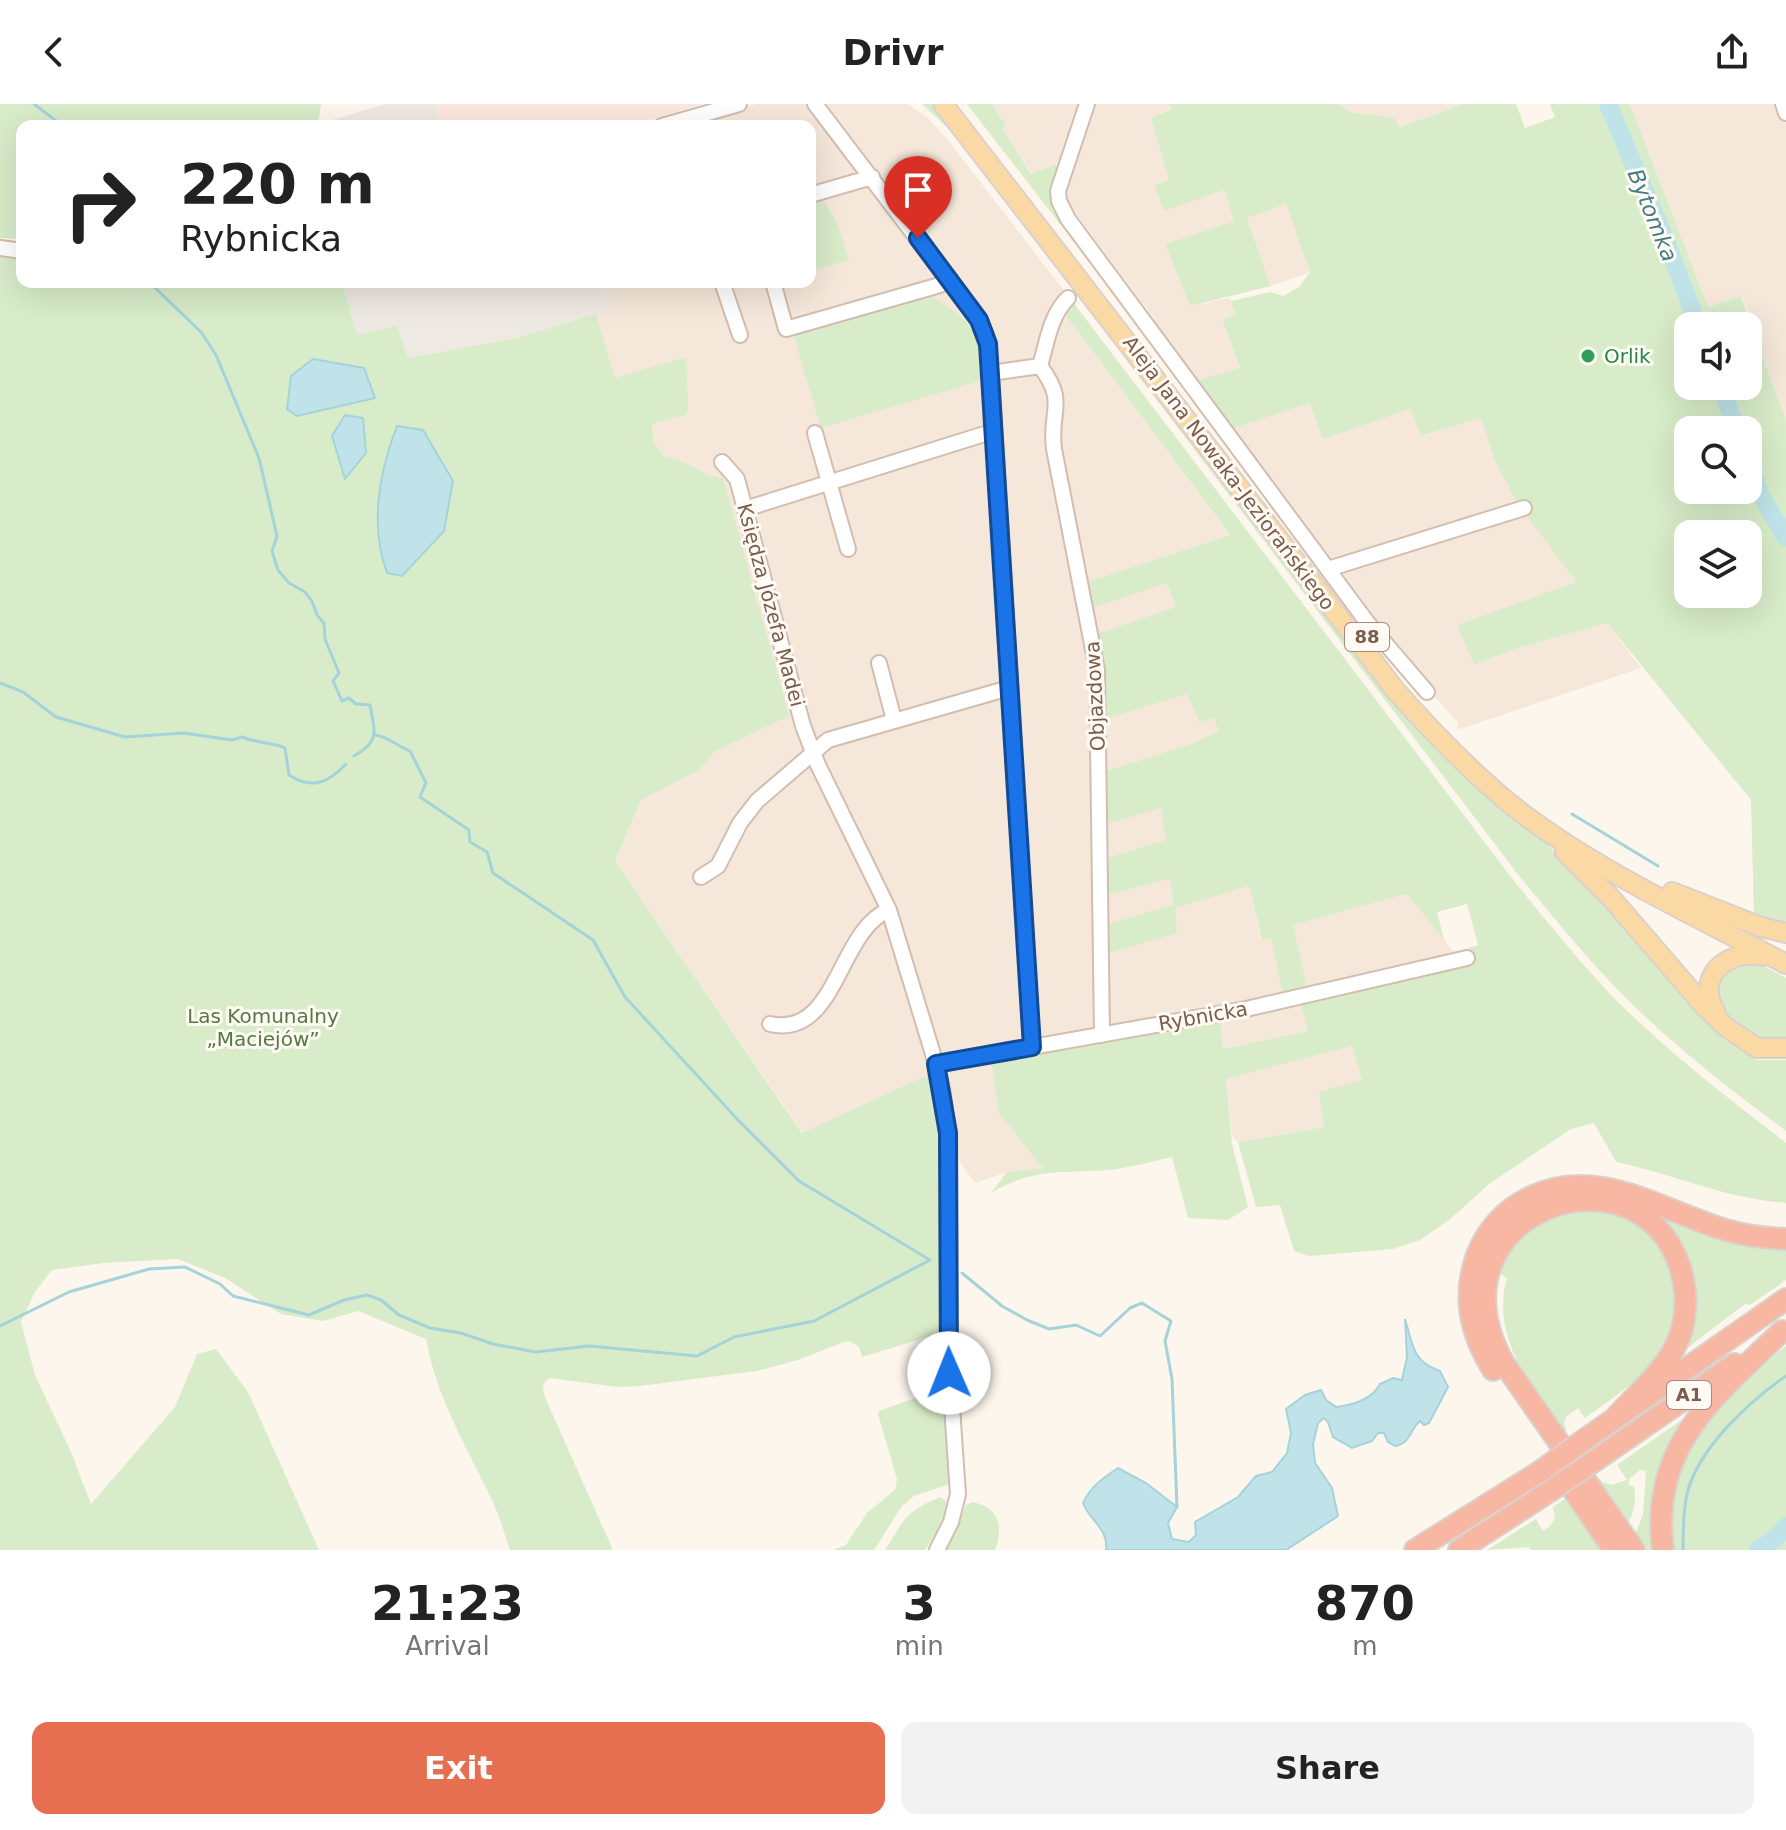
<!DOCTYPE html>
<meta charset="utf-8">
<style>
body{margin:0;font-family:"DejaVu Sans",sans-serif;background:#f2f2f2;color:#222;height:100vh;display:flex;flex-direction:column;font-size:30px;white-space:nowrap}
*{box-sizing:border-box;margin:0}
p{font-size:26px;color:#767676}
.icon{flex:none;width:44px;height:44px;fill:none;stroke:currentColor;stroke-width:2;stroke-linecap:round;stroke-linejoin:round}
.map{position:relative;height:1446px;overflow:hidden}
.drawer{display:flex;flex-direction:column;background:#fff;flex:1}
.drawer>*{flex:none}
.banner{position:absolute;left:16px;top:16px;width:800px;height:168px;border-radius:16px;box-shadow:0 8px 32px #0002;background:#fff;color:#222;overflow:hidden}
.controls{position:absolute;left:1674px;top:208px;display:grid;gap:16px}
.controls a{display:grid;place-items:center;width:88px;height:88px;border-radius:16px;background:#fff;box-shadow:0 8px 32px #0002;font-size:40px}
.pin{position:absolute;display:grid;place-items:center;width:68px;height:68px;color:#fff;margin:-82px -34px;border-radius:50% 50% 50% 0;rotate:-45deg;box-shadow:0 0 8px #0007}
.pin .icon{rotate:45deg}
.me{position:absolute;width:88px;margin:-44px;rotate:359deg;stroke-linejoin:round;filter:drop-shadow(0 0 6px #0008)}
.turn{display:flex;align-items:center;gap:28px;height:168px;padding:0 32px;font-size:36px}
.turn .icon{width:104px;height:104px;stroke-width:2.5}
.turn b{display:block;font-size:56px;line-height:68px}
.eta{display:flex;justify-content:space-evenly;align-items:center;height:136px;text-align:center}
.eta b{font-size:48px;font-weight:600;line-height:56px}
.primary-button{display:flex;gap:16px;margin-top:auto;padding:16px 32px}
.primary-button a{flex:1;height:92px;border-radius:16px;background:#e76f51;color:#fff;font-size:32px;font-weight:600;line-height:92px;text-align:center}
.primary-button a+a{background:#f2f2f2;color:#222}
header{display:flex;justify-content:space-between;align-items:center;height:104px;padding:0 32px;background:#fff;font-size:36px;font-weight:600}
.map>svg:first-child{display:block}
</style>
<header><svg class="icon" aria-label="back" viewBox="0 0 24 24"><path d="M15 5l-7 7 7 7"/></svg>Drivr<svg class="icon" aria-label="share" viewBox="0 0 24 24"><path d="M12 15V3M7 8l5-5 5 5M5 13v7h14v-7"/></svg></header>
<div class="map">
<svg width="1786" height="1446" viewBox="0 0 1786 1446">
<rect width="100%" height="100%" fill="#fdf6ec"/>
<!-- residential -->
<path fill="#f5e8da" d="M 756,0 L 908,0 L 928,14 L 948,36 L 1072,197 L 1063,208 L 1230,432 L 1168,479 L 1176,503 L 1187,589 L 1198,617 L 1213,614 L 1219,628 L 1191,640 L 1162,704 L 1166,737 L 1108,754 L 1106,792 L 1171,773 L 1173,802 L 1106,821 L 1249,782 L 1261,835 L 1271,833 L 1306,883 L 1293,821 L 1407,790 L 1454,848 L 1327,882 L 1300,896 L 1308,927 L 1223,945 L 1220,914 L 1044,1064 L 1007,1068 L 975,1079 L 957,1054 L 944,1054 L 934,968 L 803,1029 L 615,757 L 641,696 L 698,667 L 714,648 L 789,612 L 710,372 L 687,359 L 663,352 L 654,338 L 652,320 L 686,311 L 686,253 L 615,275 L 596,210 L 611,206 L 603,178 L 810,178 L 810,22 L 681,22 Z
M 992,0 L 1084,0 L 1063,57 L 1032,70 L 1001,23 L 1006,22 Z
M 1092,0 L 1170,0 L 1171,4 L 1151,14 L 1169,76 L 1154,81 L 1164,106 L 1224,86 L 1234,117 L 1165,140 L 1190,202 L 1230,194 L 1236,211 L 1222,217 L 1240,265 L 1193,278 L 1159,232 L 1154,214 L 1073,106 L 1068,107 L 1063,92 Z
M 1337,0 L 1464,0 L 1398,23 L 1394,14 L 1351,8 Z
M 1630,0 L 1786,0 L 1786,316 L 1742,192 L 1708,203 Z
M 1287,100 L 1310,168 L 1271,182 L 1247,113 Z
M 1310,299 L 1323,335 L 1411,305 L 1422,332 L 1481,314 L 1495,357 L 1517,399 L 1331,457 L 1232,325 Z
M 1525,409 L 1576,478 L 1458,521 L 1474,561 L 1518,544 L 1607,519 L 1641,564 L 1457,626 L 1458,619 L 1419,575 L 1343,478 L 1345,475 L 1341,465 Z
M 1352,942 L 1362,976 L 1324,1023 L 1238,1038 L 1232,1032 L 1226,975 Z"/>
<!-- commercial -->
<path fill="#fde8e0" d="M 435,0 L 703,0 L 627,22 L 442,22 Z"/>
<!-- industrial -->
<path fill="#efe9e4" d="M 386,0 L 435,0 L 442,22 L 332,22 L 332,16 Z
M 342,178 L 603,178 L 611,206 L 516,234 L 407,254 L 357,231 Z"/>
<!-- green -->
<path fill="#d8ecc9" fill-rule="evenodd" d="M 0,0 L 321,0 L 318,22 L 22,22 L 22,135 L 0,134 Z
M 922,0 L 933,0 L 978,57 L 1430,638 L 1481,687 L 1532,726 L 1569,761 L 1645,843 L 1700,913 L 1723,935 L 1757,956 L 1786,956 L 1786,1027 C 1732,987 1678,945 1630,898 C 1590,859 1555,815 1520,773 L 955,31 Z
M 967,0 L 992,0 L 1006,22 L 1002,24 L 1031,70 L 1056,60 L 1060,66 L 1055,87 L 1100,162 L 1097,168 Z
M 1170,0 L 1337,0 L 1351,8 L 1394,14 L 1399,23 L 1464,0 L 1516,0 L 1525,24 L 1555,13 L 1550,0 L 1602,0 L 1647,103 L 1692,222 L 1688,222 L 1688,282 L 1715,282 L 1731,326 L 1688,326 L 1688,386 L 1748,386 L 1748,370 L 1766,414 L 1786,443 L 1786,820 L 1754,814 L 1751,696 L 1607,519 L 1518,544 L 1474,561 L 1457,521 L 1576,478 L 1517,399 L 1495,357 L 1481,314 L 1421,332 L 1411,305 L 1323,335 L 1310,299 L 1232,325 L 1193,278 L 1240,264 L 1222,216 L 1236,211 L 1231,197 L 1270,188 L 1283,192 L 1299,183 L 1310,168 L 1286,100 L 1247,114 L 1271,182 L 1190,202 L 1165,140 L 1234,117 L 1224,86 L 1164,107 L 1154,81 L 1169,76 L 1151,14 L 1171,5 ZM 1688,430 L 1748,430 L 1748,490 L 1688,490 Z
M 1614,0 L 1630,0 L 1708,203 L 1741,192 L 1786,316 L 1786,427 C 1768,397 1748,361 1748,326 L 1742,326 L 1725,282 L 1748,282 L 1748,222 L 1703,222 L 1656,100 Z
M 822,94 L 838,121 L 849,156 L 810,167 L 810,98 Z
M 0,153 L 22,156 L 22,178 L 342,178 L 357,231 L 397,221 L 408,254 L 516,234 L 596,210 L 615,274 L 686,253 L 688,303 L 686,311 L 652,320 L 654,338 L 663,352 L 687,359 L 710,372 L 723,374 L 789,612 L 714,648 L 698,667 L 641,696 L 615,757 L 802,1029 L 934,968 L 945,1020 L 941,1276 L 950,1380 L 914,1392 L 902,1402 L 874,1446 L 833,1446 L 846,1441 L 867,1409 L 895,1386 L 897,1375 L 878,1310 L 879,1307 L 928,1289 L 927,1233 L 862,1253 L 859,1243 L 850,1237 L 844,1238 L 798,1256 L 757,1267 L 640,1282 L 618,1283 L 549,1274 L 543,1281 L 544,1291 L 613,1446 L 510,1446 C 504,1429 499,1410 491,1394 C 466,1342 436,1292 426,1235 L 358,1207 L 323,1217 L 281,1210 L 225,1174 L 178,1155 L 103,1159 L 52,1166 L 35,1188 L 21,1218 L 35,1271 L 71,1348 L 91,1400 L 175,1303 L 197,1250 L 216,1245 L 248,1288 L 319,1446 L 0,1446 Z
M 927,188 C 971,220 979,219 983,276 L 821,324 L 792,227 Z
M 1072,197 L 1514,777 C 1554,826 1593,876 1640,919 C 1686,962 1736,1000 1786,1039 L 1786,1099 C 1727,1095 1673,1070 1616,1058 L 1594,1019 L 1571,1025 L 1489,1080 L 1449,1116 L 1420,1136 L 1393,1145 L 1309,1152 L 1294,1147 L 1280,1101 L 1256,1103 L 1238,1038 L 1324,1023 L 1319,988 L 1362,976 L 1352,942 L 1226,975 L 1232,1040 L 1248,1103 L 1228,1116 L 1188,1114 L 1172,1053 C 1154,1057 1135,1062 1117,1065 C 1067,1071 1037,1061 991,1089 L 1007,1068 L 1043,1064 L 999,1009 L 991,955 L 1220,913 L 1223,945 L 1308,927 L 1300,896 L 1472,855 L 1469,844 L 1478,841 L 1467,800 L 1437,808 L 1444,836 L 1407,790 L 1293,821 L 1307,884 L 1283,889 L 1271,834 L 1262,836 L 1249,782 L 1175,804 L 1177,829 L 1109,849 L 1105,821 L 1173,801 L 1170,774 L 1105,792 L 1107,754 L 1166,736 L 1161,704 L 1106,720 L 1104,668 L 1191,640 L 1219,627 L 1213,614 L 1199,618 L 1187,590 L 1100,616 L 1094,531 L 1176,503 L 1167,479 L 1089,505 L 1085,479 L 1230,431 L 1063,208 Z
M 1755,857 L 1786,874 L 1786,939 C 1778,938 1768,940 1760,937 C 1727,923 1704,897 1728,864 Z
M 1627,1096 L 1786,1141 L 1786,1176 L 1750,1201 L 1745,1200 L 1678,1251 L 1693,1194 Z
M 1577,1106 C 1594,1107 1609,1107 1625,1115 C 1676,1138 1692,1205 1660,1250 C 1641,1277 1611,1295 1585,1314 L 1578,1304 L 1567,1312 L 1564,1318 L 1566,1326 L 1562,1329 C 1532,1282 1490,1234 1507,1174 L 1499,1169 C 1512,1133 1541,1115 1577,1106 Z
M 1786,1242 L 1786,1446 L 1669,1446 L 1669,1405 L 1687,1337 L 1742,1276 Z
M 1693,1308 L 1657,1446 L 1642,1446 L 1635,1431 L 1643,1410 L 1646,1367 L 1640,1366 L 1629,1375 L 1629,1381 L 1634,1383 C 1637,1391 1634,1412 1628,1418 L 1593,1376 L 1598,1373 L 1602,1378 L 1611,1381 L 1627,1376 L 1617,1361 Z
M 1571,1391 L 1607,1446 L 1530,1446 L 1529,1443 L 1487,1446 L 1536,1415 L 1543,1427 L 1550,1422 L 1555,1414 L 1553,1403 Z
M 940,1393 L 947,1398 C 944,1416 935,1431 925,1446 L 885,1446 C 906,1414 903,1409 940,1393 Z
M 973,1398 C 999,1404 1004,1422 995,1446 L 947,1446 L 966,1401 Z"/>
<!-- water -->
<path fill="#bfe3e8" stroke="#a5d3da" stroke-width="2" d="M 313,255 L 364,264 L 375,294 L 297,312 L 287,305 L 291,272 Z
M 345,311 L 363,314 L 366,349 L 345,375 L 332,332 Z
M 397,322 L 423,326 L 453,377 L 444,427 L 402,472 L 387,469 C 369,420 379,369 397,322 Z
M 1405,1215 C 1413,1240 1412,1258 1440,1267 L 1448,1283 L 1429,1319 L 1424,1321 L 1420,1317 C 1409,1327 1410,1340 1395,1342 L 1388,1338 L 1384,1329 L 1378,1329 L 1372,1337 L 1352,1344 L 1333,1333 L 1328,1318 L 1324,1314 L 1318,1319 L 1313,1340 L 1315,1359 L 1332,1384 L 1338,1412 L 1286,1446 L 1106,1446 C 1109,1425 1089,1416 1083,1399 C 1091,1382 1103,1374 1118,1364 L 1146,1379 L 1177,1403 L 1168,1419 L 1172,1435 L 1189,1438 L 1196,1431 L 1195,1418 L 1238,1393 L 1256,1372 L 1272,1368 L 1287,1349 L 1291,1329 L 1286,1305 L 1305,1291 L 1321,1286 L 1326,1296 L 1336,1303 C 1353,1301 1372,1296 1380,1280 L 1393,1274 L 1402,1276 L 1407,1253 Z"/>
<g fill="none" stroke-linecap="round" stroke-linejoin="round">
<!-- stream -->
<path stroke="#a5d3da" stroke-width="3" d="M 34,0 L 63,22
M 149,178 L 201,228 L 216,251 L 259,354 L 277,432 L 272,447 L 278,466 L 289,479 L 305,488 L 312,497 L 317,511 L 324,519 L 325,535 L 339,569 L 333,577 L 342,597 L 349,594 L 356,600 L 370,601 C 375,629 380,637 354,652
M 0,579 L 23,588 L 56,613 L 125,633 L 184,629 L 232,636 L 242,633 C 256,639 271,638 285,644 L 289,671 C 312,686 328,679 346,660
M 375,631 C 387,632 397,642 410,647 L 426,679 L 420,693 L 469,726 L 470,738 L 487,748 L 493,769 L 593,836 L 625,893 L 739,1017 L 799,1077 L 930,1156
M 1572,710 L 1658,762
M 962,1169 L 1002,1202 L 1027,1216 L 1049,1225 L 1076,1221 L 1100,1232 L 1130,1204 L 1142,1199 L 1171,1217 L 1165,1237 L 1172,1275 L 1177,1403
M 0,1222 L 69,1188 L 149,1165 L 185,1163 L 220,1180 L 233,1192 L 309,1211 L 344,1196 L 367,1191 L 381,1196 L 399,1211 L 430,1224 L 461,1229 L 493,1240 L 536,1248 L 589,1242 L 697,1252 L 734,1233 L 814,1217 L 930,1156
M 1683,1446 C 1683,1427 1683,1408 1687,1390 C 1698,1344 1750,1297 1786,1272"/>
<!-- river -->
<path stroke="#bfe3e8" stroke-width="18" d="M 1608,0 L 1666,137 L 1698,222
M 1720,282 L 1737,326
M 1748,357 L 1760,390 L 1786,434
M 1758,1446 L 1775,1435 L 1786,1422"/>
<defs>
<path id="minor" d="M 815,0 L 979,216 L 986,231 L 991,269 L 1032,943
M 1087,0 L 1058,87 L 1059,97 L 1068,115 L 1367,518 L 1427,588
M 1783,0 L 1786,9
M 662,22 L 739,0
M 810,91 L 872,73
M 0,144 L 22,147
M 722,178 L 740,231
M 773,178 L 786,225 L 940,181 L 950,175
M 1040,262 C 1068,299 1049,306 1054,345 L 1097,566 L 1102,931
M 1040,262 C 1047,238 1050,212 1068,194
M 991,269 L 1040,262
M 815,329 L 848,445
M 722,358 L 737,375 L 803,622 L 818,661 L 889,806 L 936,960 L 943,990 L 949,1039 L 948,1245 L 958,1390 L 951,1418 L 937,1446
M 745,405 L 994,327
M 1328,465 L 1524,404
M 879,559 L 894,616
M 701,773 L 718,762 L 740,719 L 757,697 L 828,636 L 1009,584
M 770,920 C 837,935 838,826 889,806
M 936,960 L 1246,905 L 1467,854"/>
<path id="major" d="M 943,0 L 1396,587 C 1435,631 1476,674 1523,710 C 1603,770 1698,813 1786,860
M 1565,748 L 1611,794 L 1705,903 L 1727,924 L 1757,944 L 1786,944
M 1672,788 L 1761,823 L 1786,829
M 1716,909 C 1694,872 1727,845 1763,852"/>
<path id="highway" d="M 1493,1266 C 1470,1229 1462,1193 1477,1151 C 1487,1126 1505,1106 1529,1094 C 1596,1060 1662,1107 1726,1126 C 1745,1132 1766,1134 1786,1135
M 1614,1315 C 1634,1293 1660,1271 1674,1245 C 1688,1220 1688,1189 1680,1163 C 1637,1033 1423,1108 1503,1258 L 1634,1446
M 1584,1336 L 1786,1195
M 1597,1355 L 1735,1260
M 1557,1362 L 1614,1446
M 1415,1446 L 1538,1369
M 1459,1446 L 1550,1387
M 1663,1446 C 1649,1342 1715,1292 1782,1227"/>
</defs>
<!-- minor casing -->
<use href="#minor" stroke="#d1beb0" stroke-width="18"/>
<!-- major casing -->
<use href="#major" stroke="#dad1cd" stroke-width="22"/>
<!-- highway casing -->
<use href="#highway" stroke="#dad1cd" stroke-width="24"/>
<!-- minor -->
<use href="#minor" stroke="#fff" stroke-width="14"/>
<!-- major -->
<use href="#major" stroke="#fbd9a5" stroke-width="18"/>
<!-- highway -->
<use href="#highway" stroke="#f7b7a3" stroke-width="20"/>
<defs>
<path id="highway-bridge" d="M 1538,1369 L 1584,1336
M 1550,1387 L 1597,1355"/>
</defs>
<!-- highway-bridge casing -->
<use href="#highway-bridge" stroke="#dad1cd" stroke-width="24" stroke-linecap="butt"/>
<!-- highway-bridge -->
<use href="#highway-bridge" stroke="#f7b7a3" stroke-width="20"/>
</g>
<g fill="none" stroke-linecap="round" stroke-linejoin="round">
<defs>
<path id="route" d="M 918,134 L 979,216 L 988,240 L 1032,943 L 936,960 L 948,1029 L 949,1269"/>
</defs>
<!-- route casing -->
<use href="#route" stroke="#114b97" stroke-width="20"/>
<!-- route -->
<use href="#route" stroke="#1a73e8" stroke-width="14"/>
</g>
<!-- markers -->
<circle fill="#2e9e5b" stroke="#fffaf3" stroke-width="3" cx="1588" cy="252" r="8"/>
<g text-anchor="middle" stroke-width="6" stroke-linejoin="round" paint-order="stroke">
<!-- shield labels -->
<g fill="#fffaf3" stroke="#a28b7f" stroke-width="2">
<rect x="1345" y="519" width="44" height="28" rx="6"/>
<rect x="1667" y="1277" width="44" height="28" rx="6"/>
</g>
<g font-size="18" font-weight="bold" fill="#7a5c4d">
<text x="1367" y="539">88</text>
<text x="1689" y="1297">A1</text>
</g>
<!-- leisure labels -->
<g font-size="20" fill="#27864d" stroke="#fffaf3" text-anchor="start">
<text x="1604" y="259">Orlik</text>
</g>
<!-- street labels -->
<g font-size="20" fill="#7a5c4d" stroke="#fffaf3">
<text transform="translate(1229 369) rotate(53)" y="7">Aleja Jana Nowaka-Jeziorańskiego</text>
<text transform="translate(771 501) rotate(75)" y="7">Księdza Józefa Madei</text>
<text transform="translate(1095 592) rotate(-93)" y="7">Objazdowa</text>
<text transform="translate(1203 912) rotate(-10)" y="7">Rybnicka</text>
</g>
<!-- park labels -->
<g font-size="20" fill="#537a41" stroke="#fffaf3">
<text x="263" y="919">Las Komunalny<tspan x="263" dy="23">„Maciejów”</tspan></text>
</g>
<!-- water labels -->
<g font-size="22" font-style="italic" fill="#437c86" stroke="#fffaf3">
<text transform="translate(1653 111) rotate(68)" y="8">Bytomka</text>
</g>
</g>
</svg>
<div class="controls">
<a><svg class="icon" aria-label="sound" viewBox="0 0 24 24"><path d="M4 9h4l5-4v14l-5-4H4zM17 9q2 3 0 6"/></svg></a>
<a><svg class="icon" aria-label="search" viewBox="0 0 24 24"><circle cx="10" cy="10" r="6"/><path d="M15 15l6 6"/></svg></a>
<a><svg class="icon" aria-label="layers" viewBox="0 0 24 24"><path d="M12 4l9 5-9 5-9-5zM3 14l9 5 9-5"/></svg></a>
</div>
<div class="pin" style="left:918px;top:134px;background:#d93025"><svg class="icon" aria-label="arrive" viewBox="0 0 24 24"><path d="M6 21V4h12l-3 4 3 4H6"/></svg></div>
<svg class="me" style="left:949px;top:1269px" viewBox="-20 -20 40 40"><circle r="19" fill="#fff"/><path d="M0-13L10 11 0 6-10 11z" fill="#1a73e8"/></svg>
<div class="banner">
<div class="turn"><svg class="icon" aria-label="right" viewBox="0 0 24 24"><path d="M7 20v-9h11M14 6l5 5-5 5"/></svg><div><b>220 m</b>Rybnicka</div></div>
</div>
</div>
<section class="drawer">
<div class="eta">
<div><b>21:23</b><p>Arrival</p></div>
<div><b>3</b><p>min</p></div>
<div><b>870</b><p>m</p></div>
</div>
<div class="primary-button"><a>Exit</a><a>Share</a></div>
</section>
